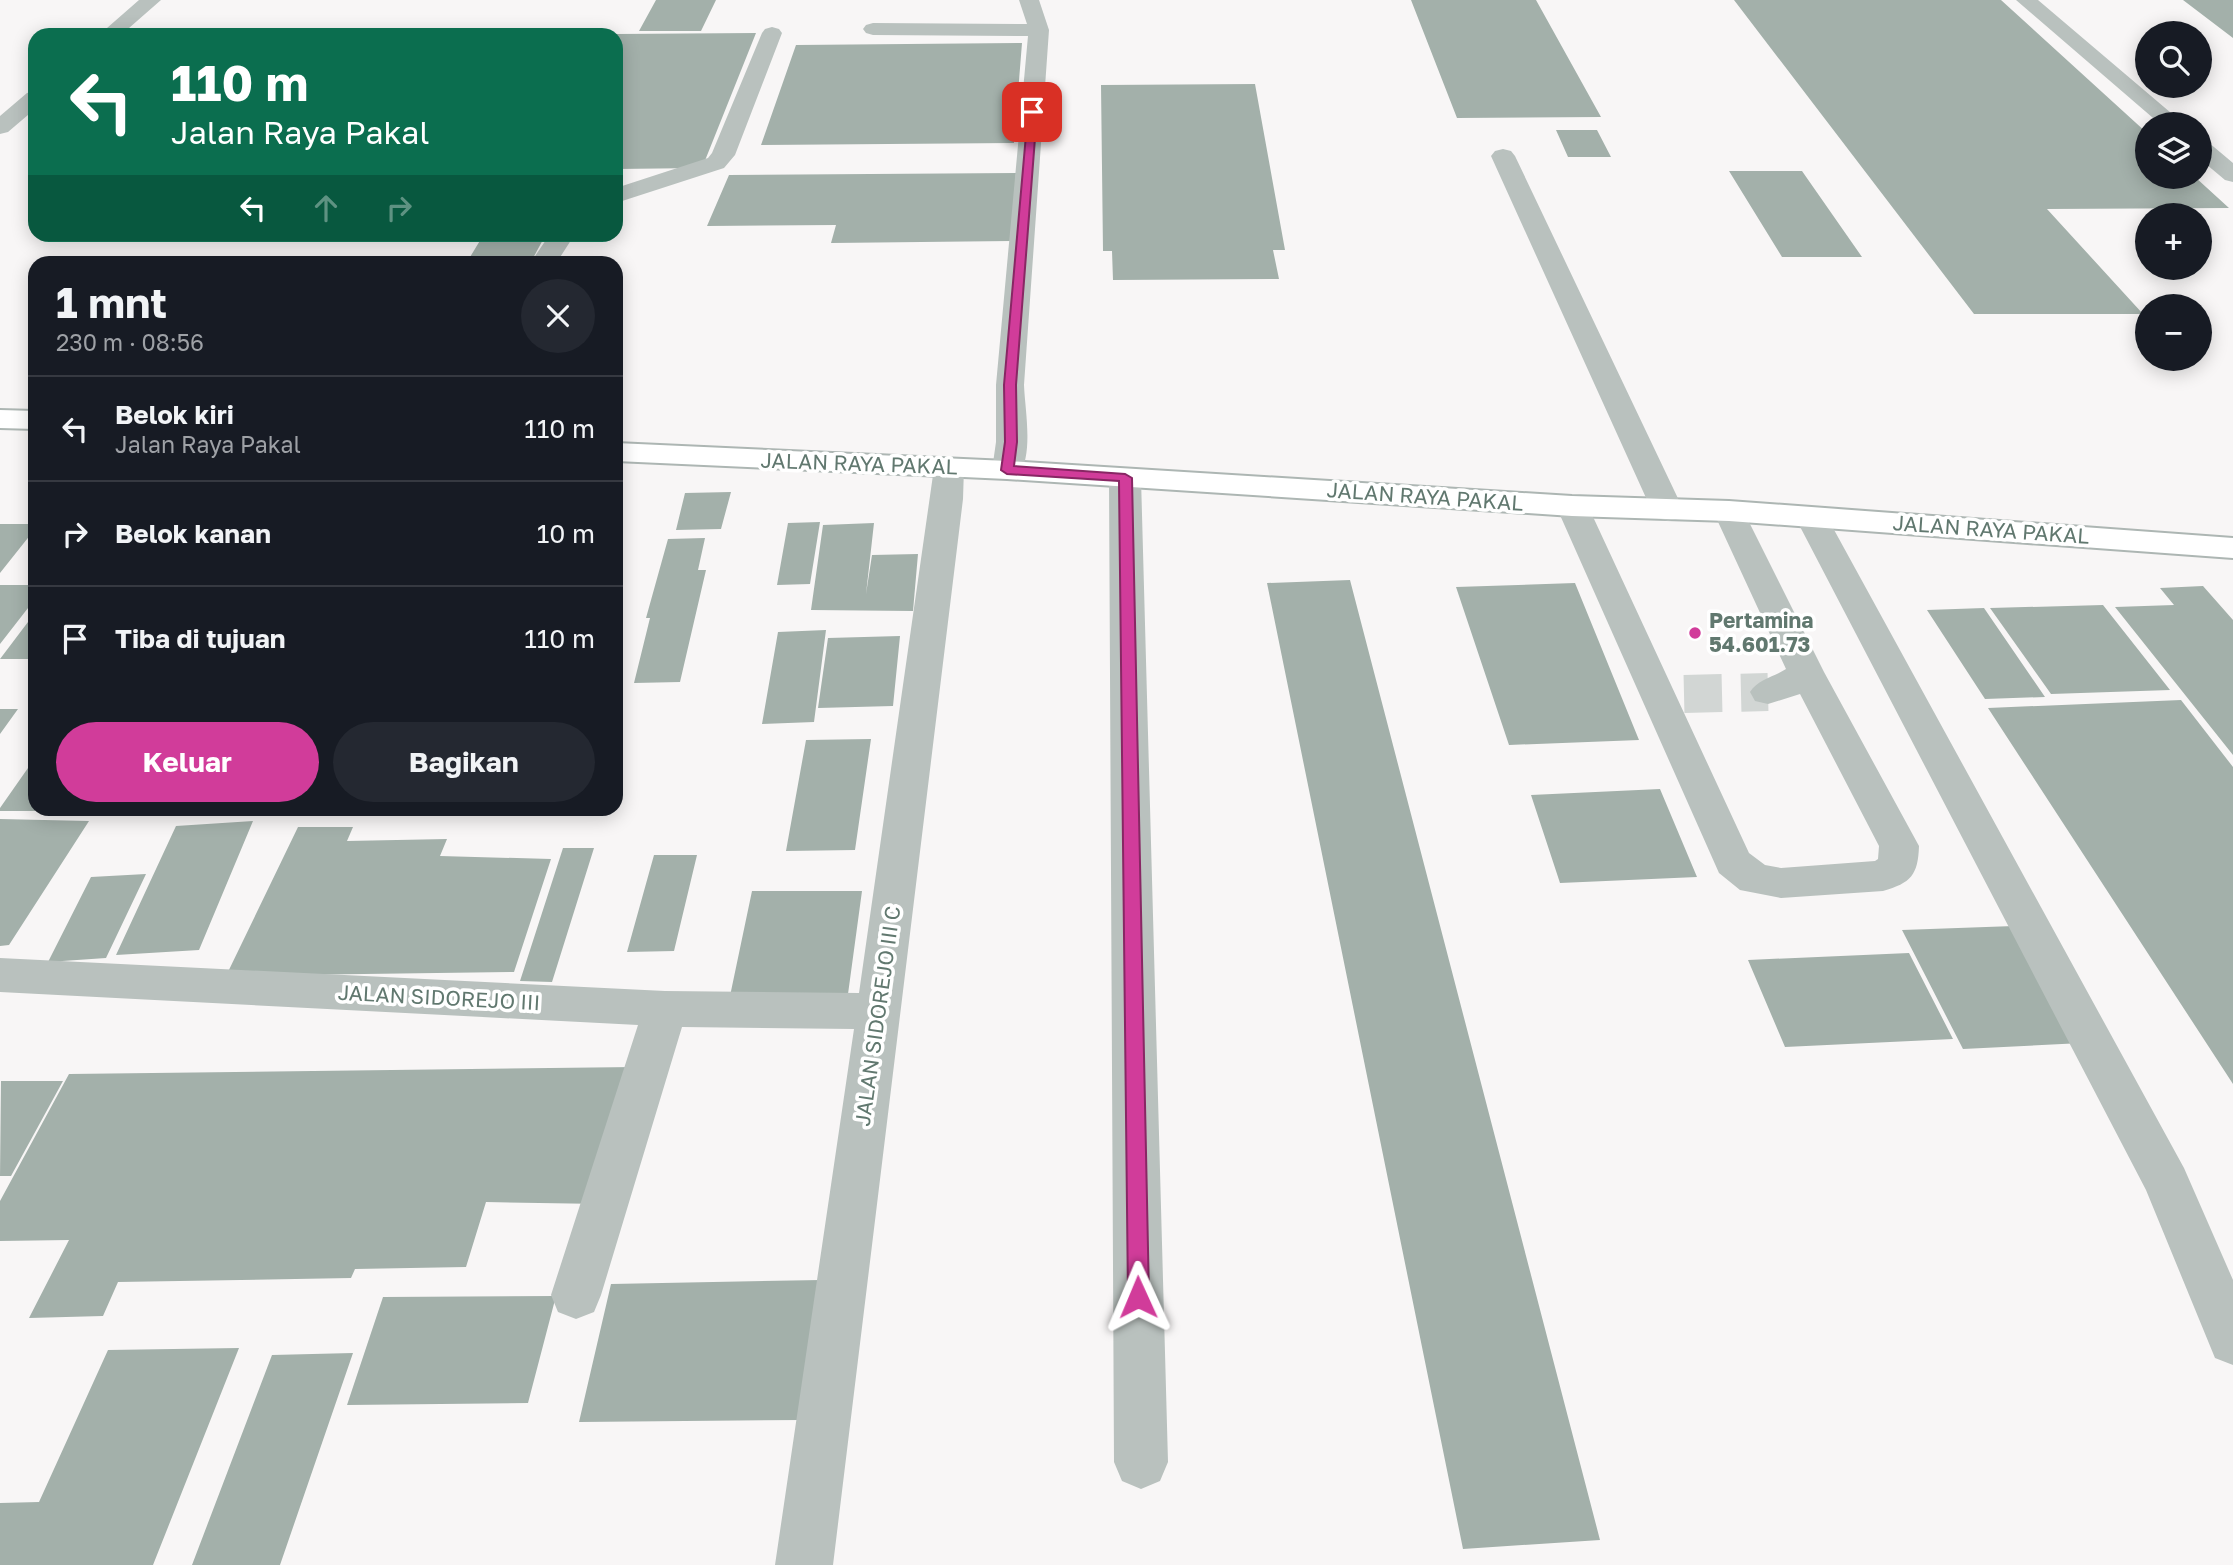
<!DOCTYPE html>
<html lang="id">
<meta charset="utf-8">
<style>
body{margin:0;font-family:"Golos Text",sans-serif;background:#242831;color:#f1f3f6;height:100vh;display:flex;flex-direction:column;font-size:26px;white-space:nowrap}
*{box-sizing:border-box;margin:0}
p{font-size:23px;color:#9ea1a6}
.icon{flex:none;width:38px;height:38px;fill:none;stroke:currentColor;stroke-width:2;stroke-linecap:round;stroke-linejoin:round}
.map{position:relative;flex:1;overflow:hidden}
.side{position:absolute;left:28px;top:256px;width:595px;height:560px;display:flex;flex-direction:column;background:#171b24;border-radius:21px;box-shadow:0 4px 18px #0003}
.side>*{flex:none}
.hud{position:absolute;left:28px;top:28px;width:595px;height:214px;border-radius:21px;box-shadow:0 4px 18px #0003;background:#0b6e4f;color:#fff;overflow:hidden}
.tools{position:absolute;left:2135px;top:21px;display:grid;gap:14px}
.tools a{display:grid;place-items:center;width:77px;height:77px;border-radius:50%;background:#171b24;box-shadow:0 4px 18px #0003;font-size:35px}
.pin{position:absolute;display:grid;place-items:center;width:60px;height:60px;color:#fff;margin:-30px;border-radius:14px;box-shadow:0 4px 10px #0006}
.me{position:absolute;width:77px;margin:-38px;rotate:359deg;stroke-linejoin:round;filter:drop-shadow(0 0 5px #0008)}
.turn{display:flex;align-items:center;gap:24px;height:147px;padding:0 28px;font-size:32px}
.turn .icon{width:91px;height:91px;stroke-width:2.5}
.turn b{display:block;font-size:49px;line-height:60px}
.lanes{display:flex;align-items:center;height:66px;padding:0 28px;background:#0003;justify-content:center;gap:35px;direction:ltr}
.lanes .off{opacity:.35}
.round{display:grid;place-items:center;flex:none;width:74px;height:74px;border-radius:37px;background:#242831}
.summary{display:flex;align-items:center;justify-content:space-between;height:119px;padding:0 28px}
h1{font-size:42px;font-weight:700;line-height:52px}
.action{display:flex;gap:14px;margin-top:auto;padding:14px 28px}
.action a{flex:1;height:80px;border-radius:42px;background:#d13c9a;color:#fff;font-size:28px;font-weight:700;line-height:80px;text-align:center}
.action a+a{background:#242831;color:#f1f3f6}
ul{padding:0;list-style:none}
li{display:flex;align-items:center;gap:21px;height:105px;padding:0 28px;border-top:2px solid #363941}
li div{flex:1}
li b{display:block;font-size:26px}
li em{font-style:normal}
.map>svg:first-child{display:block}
</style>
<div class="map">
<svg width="2233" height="1565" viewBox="0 0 2233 1565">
<rect width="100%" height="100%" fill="#f8f6f6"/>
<!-- building -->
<path fill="#a3b0aa" d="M 656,0 L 716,0 L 701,31 L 639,31 Z
M 1411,0 L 1536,0 L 1601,117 L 1457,118 Z
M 1734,0 L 2001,0 L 2147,133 L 2147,177 L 2195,177 L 2229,208 L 2047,209 L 2143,314 L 1974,314 Z
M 2183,0 L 2233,0 L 2233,38 Z
M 756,33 L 702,168 L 616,169 L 616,34 Z
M 1022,43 L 1014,143 L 761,145 L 796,45 Z
M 1255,84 L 1285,250 L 1273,250 L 1279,279 L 1113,280 L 1112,251 L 1103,251 L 1101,85 Z
M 1556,130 L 1597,130 L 1611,157 L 1568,157 Z
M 1729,171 L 1802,171 L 1862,257 L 1782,257 Z
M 1016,173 L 1011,241 L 831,243 L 836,225 L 707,226 L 729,175 Z
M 484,234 L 546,234 L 531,262 L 467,262 Z
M 731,492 L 721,529 L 676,530 L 685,493 Z
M 820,522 L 810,584 L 777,585 L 788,523 Z
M 874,523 L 866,594 L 872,555 L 918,554 L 913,611 L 811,610 L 823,525 Z
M 0,524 L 35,524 L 35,529 L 0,573 Z
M 705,538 L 698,570 L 706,570 L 680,682 L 634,683 L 650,618 L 646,618 L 668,539 Z
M 1350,580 L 1600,1540 L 1463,1549 L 1267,583 Z
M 1575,583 L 1639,740 L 1509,745 L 1456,587 Z
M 0,585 L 35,585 L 35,599 L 0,644 Z
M 2203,586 L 2233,620 L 2233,755 L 2115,607 L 2174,605 L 2160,588 Z
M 2103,605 L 2170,690 L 2051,694 L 1990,608 Z
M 1984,608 L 2045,697 L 1985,699 L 1927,610 Z
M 28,622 L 35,622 L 35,659 L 0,659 Z
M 826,630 L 814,722 L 762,724 L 778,632 Z
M 900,636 L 893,706 L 818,708 L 828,638 Z
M 2181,700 L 2233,767 L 2233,1084 L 1988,708 Z
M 0,709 L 18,709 L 0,734 Z
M 871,739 L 855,850 L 786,851 L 806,740 Z
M 35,758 L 35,811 L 0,811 L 0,808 Z
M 1660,789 L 1697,877 L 1560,883 L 1531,795 Z
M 0,819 L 89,821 L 9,945 L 0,946 Z
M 253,821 L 199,950 L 116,955 L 176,826 Z
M 298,827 L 353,827 L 347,841 L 447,839 L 440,856 L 551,859 L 514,972 L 226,976 Z
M 563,848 L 594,848 L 552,982 L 520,981 Z
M 654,855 L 697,855 L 674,951 L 627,952 Z
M 146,874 L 106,958 L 48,962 L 91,877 Z
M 752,891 L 862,891 L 848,994 L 730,996 Z
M 2014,926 L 2082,1043 L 1963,1049 L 1902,930 Z
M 1909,953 L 1953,1039 L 1785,1047 L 1748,960 Z
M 635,1067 L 602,1204 L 486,1202 L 466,1267 L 355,1269 L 351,1278 L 118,1282 L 103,1316 L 29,1318 L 69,1240 L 0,1241 L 0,1201 L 69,1074 Z
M 1,1081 L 63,1081 L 11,1176 L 0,1176 Z
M 821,1280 L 802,1420 L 579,1422 L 611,1284 Z
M 556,1296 L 528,1403 L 347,1405 L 383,1297 Z
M 239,1348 L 153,1565 L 0,1565 L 0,1503 L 39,1502 L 108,1350 Z
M 353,1353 L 280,1565 L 192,1565 L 272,1355 Z"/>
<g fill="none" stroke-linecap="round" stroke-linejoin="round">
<!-- minor-tunnel -->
<path stroke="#d2d6d4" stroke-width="38" stroke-dasharray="38 19" stroke-linecap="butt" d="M 1684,694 L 1768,692"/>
<defs>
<path id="major" d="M 0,410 L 35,411 L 35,429 L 0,428 Z
M 616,443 L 1007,461 L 1572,496 L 1729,501 L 2233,538 L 2233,558 L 1729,521 L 1572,516 L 1007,479 L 616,461 Z"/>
</defs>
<!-- major casing -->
<use href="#major" stroke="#adb6b3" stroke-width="4"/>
<!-- minor -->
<path fill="#b9c1be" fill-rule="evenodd" d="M 139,0 L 161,0 L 121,35 L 99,35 Z
M 1019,0 L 1039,0 L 1049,30 L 1024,385 C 1025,411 1034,454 1018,477 L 1007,479 L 996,477 L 992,470 L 996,442 L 996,385 L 1028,36 L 873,35 L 866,33 L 863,29 L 866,25 L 873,23 L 1027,24 Z
M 2016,0 L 2038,0 L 2184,124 L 2160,124 Z
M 772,27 L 779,29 L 782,33 L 735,155 L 724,168 L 616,203 L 616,188 L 708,158 L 712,153 L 762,33 L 765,29 Z
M 35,91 L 35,109 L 8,132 L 0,134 L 0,116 L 27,93 Z
M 2200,140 L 2208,142 L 2233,163 L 2233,182 L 2225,180 L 2200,159 Z
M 1503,149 L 1511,151 L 1515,156 L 1684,511 L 1679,518 L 1668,521 L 1657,518 L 1652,511 L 1491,156 L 1495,151 Z
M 550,234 L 575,234 L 557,262 L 531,262 Z
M 949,459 L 960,461 L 964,468 L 963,499 L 833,1565 L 775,1565 L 854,1029 L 682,1027 L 601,1295 L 594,1312 L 576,1319 L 558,1312 L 551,1295 L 638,1025 L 0,992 L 0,958 L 665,991 L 859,993 L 934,468 L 938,461 Z
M 1125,469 L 1136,471 L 1141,478 L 1168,1462 L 1160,1481 L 1141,1489 L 1122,1481 L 1114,1462 L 1109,478 L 1114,471 Z
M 1572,496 L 1583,499 L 1588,506 L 1749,853 L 1765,865 L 1781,868 L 1875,861 L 1878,859 L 1879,846 L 1800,694 L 1768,704 L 1755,701 L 1750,692 C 1758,679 1774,677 1786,669 L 1713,511 L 1718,504 L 1729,501 L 1740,504 L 1824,672 L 1919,846 C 1918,875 1911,883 1883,891 L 1781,898 L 1740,890 L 1719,873 L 1556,506 L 1561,499 Z
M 1811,507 L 1822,510 L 1827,517 L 2184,1168 L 2233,1280 L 2233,1365 L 2215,1358 L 2146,1190 L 1795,517 L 1800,510 Z"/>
<!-- major -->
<use href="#major" fill="#fff" fill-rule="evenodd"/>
</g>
<!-- route -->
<path fill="#d13c9a" stroke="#882764" stroke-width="2" d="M 1032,109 L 1037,112 L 1016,385 L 1017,442 L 1014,466 L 1125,474 L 1132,478 L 1149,1297 L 1146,1304 L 1138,1307 L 1131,1304 L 1128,1297 L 1119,481 L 1007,474 L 1001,470 L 1005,442 L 1004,385 L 1028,112 Z"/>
<!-- markers -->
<circle fill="#d13c9a" stroke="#fff" stroke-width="2.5" cx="1695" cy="633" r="7"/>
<g text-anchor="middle" stroke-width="7" stroke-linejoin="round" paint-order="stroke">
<!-- street labels -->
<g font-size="21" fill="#61786f" stroke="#fff">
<text transform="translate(859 464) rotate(2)" y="7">JALAN RAYA PAKAL</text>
<text transform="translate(1425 497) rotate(4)" y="7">JALAN RAYA PAKAL</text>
<text transform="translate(1991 530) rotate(4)" y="7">JALAN RAYA PAKAL</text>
<text transform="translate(439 998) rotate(3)" y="7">JALAN SIDOREJO III</text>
<text transform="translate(878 1016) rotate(-82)" y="7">JALAN SIDOREJO III C</text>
</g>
<!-- poi labels -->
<g font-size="21" font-weight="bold" fill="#61786f" stroke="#fff" text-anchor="start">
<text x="1709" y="628">Pertamina<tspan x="1709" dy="24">54.601.73</tspan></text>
</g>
</g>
</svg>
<div class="tools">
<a><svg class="icon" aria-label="search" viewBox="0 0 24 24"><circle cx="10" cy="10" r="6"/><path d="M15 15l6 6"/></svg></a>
<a><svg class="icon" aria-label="layers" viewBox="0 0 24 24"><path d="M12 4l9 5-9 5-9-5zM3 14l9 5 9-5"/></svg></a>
<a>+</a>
<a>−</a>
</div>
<div class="pin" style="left:1032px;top:112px;background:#d93025"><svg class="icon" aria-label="arrive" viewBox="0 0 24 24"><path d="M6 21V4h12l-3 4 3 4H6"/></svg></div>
<svg class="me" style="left:1138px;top:1297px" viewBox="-20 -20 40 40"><path d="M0-17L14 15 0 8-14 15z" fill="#d13c9a" stroke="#fff" stroke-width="4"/></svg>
<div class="hud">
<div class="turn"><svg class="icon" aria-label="left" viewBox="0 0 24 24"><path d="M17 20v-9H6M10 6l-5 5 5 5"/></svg><div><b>110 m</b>Jalan Raya Pakal</div></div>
<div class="lanes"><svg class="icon" aria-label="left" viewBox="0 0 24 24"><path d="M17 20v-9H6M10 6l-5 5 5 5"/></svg><svg class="icon off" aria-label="ahead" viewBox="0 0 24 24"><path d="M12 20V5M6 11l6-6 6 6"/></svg><svg class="icon off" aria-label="right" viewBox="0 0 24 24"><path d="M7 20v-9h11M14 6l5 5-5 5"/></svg></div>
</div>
<section class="side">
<div class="summary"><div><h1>1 mnt</h1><p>230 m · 08:56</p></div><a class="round"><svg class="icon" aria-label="close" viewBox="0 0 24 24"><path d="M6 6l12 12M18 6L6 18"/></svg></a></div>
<ul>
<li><svg class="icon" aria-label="left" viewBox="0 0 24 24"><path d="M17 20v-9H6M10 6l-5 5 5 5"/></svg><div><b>Belok kiri</b><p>Jalan Raya Pakal</p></div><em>110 m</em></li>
<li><svg class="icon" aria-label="right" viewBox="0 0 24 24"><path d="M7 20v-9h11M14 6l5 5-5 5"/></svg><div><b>Belok kanan</b></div><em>10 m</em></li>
<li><svg class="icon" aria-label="arrive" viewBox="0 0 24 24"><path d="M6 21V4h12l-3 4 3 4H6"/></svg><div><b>Tiba di tujuan</b></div><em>110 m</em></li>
</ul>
<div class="action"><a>Keluar</a><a>Bagikan</a></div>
</section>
</div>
